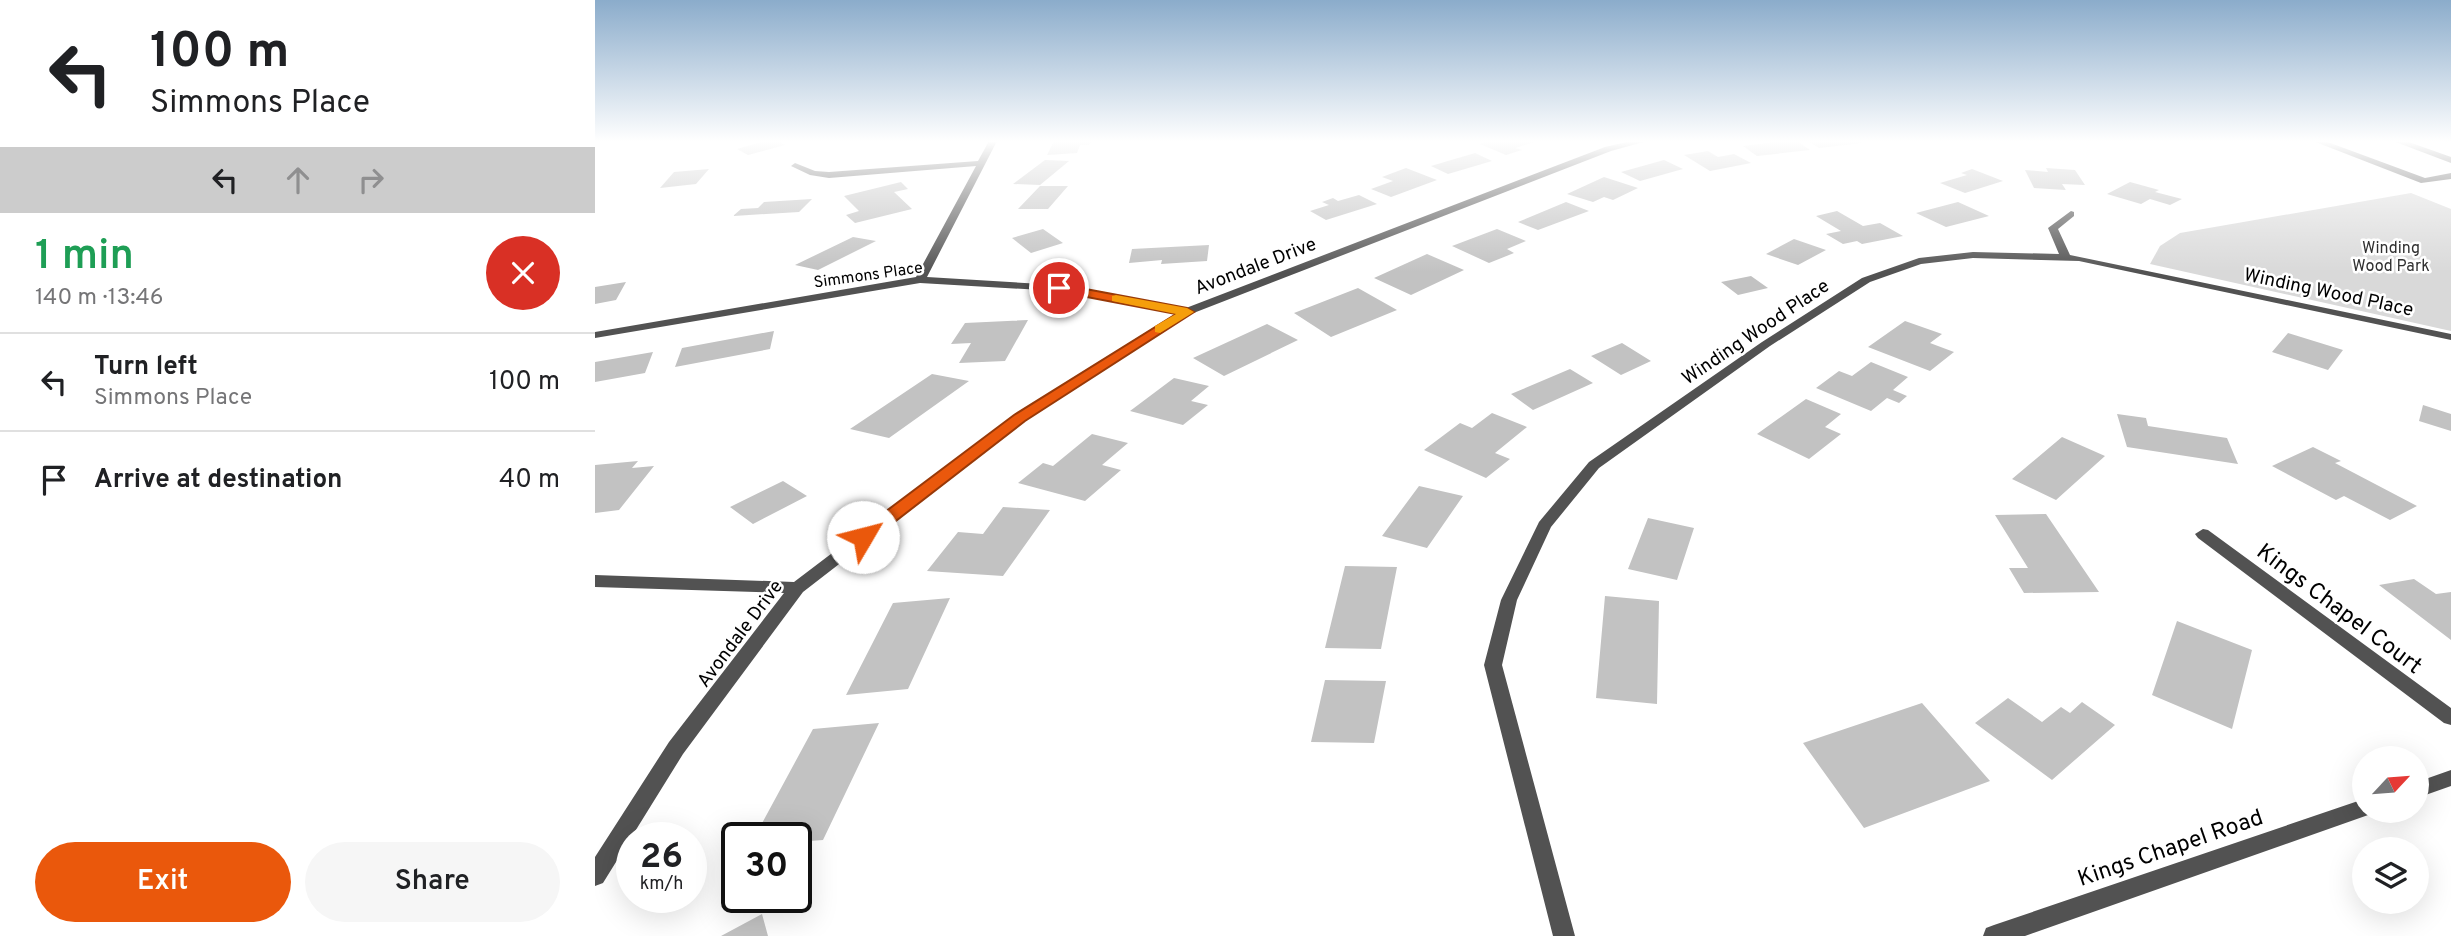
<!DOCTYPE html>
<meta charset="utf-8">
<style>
body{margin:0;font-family:Overpass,sans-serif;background:#f6f6f6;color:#202124;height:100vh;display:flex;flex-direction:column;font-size:26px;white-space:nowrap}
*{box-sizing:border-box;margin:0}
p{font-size:23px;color:#757577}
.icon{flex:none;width:38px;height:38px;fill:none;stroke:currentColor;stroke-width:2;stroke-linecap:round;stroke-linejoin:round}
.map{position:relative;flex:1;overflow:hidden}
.details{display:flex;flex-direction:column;background:#fff;width:595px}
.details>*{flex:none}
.guide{background:#fff;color:#202124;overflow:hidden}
.needle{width:46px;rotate:64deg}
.controls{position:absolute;left:1757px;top:746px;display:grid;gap:14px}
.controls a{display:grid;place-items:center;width:77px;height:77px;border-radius:50%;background:#fff;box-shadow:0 7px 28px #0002;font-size:35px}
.speed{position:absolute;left:21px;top:822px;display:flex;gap:14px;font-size:35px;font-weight:700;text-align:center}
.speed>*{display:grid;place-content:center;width:91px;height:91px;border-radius:50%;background:#fff;box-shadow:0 7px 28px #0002;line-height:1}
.speed small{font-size:18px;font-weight:400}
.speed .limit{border:4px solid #111;border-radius:10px;background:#fff;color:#111}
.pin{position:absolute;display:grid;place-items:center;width:60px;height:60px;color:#fff;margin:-30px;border:4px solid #fff;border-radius:50%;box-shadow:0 2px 7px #0007}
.me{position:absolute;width:77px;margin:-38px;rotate:53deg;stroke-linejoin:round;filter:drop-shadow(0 0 5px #0008)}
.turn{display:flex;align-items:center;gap:24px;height:147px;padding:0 35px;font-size:32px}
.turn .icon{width:91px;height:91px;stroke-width:2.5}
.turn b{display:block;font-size:49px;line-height:60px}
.lanes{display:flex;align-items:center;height:66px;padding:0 35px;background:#0003;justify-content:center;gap:35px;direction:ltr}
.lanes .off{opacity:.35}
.round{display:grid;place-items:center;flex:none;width:74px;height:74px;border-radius:37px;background:#f6f6f6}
.overview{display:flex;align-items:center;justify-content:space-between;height:119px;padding:0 35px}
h1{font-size:42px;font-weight:600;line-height:52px;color:#1e9e55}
.cta{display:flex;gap:14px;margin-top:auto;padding:14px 35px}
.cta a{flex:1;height:80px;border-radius:42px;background:#ea580c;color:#fff;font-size:28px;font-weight:600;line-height:80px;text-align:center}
.cta a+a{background:#f6f6f6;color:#202124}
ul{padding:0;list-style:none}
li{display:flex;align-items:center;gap:21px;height:98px;padding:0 35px;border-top:2px solid #e0e0e0}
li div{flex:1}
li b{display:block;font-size:26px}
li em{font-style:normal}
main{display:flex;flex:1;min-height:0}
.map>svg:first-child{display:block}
</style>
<main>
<section class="details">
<div class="guide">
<div class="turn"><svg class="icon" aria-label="left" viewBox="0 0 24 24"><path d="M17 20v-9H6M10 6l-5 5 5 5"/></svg><div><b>100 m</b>Simmons Place</div></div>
<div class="lanes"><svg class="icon" aria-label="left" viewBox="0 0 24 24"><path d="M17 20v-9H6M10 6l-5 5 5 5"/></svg><svg class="icon off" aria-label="ahead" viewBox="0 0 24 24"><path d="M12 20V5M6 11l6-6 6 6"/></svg><svg class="icon off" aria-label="right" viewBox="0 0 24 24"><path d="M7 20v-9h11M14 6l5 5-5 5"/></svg></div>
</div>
<div class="overview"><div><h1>1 min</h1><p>140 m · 13:46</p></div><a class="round" style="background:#d93025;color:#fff"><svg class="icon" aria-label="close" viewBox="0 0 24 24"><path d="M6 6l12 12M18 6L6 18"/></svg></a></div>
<ul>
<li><svg class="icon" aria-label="left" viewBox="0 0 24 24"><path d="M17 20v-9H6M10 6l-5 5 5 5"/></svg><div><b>Turn left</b><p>Simmons Place</p></div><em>100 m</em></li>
<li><svg class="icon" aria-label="arrive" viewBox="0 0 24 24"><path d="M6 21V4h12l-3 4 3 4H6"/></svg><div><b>Arrive at destination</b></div><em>40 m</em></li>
</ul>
<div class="cta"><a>Exit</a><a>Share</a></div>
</section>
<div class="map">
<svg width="1856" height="936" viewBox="0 0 1856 936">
<rect width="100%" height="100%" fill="#fff"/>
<!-- green -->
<path fill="#d9d9d9" d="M 1816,193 L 1856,209 L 1856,331 L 1555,264 L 1565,246 L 1585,233 Z"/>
<!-- building -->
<path fill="#c2c2c2" d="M 170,141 L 183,141 L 190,145 L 153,155 L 142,149 Z
M 459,141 L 496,141 L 494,145 L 485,145 L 482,153 L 452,155 Z
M 894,141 L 940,141 L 940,142 L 920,148 L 927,150 L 911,155 L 885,144 Z
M 1189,141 L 1202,141 L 1215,150 L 1162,156 L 1148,146 Z
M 1213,141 L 1267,141 L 1267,143 L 1224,148 Z
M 1113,151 L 1123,157 L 1139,154 L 1156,163 L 1115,171 L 1089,155 Z
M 880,153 L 897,161 L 853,174 L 836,166 Z
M 450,160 L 474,161 L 445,185 L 418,184 Z
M 1069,160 L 1088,169 L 1045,181 L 1026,172 Z
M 811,168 L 842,180 L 796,197 L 776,189 L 798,181 L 787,177 Z
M 1451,168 L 1480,170 L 1490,185 L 1467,184 L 1471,190 L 1439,188 L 1430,170 L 1453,172 Z
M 114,169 L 101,184 L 65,188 L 79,172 Z
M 1377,169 L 1408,181 L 1370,193 L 1345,183 L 1372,175 L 1366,173 Z
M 1009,177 L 1043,188 L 1018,200 L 1009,197 L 998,202 L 972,194 Z
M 306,182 L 313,189 L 299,192 L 317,209 L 260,223 L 251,215 L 264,211 L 249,196 Z
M 1535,182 L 1564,190 L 1560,192 L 1587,199 L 1575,205 L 1555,199 L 1546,204 L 1512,194 Z
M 445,186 L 473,186 L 453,209 L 423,209 Z
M 764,195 L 782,204 L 731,220 L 715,211 L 734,205 L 727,202 L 738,198 L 743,201 Z
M 217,199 L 204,212 L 138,216 L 146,209 L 163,208 L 169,202 Z
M 971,202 L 994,211 L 943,230 L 923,222 Z
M 1363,202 L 1394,216 L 1351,227 L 1321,213 Z
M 1242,211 L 1268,226 L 1285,223 L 1308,236 L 1267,244 L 1262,241 L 1248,244 L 1231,234 L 1246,231 L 1221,216 Z
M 448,229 L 468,243 L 436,253 L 417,238 Z
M 902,229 L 931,241 L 912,249 L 919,253 L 894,263 L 857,246 Z
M 258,237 L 281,241 L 223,270 L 200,265 Z
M 1199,239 L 1231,250 L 1203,265 L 1171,254 Z
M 614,245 L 612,261 L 566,264 L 567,260 L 534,263 L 537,249 Z
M 832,254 L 869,270 L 816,295 L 779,278 Z
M 1156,276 L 1173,288 L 1143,295 L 1126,282 Z
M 31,282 L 21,300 L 0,304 L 0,287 Z
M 763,288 L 802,310 L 736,337 L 699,313 Z
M 433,320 L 410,361 L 364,363 L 376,343 L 356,344 L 370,323 Z
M 1310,321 L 1347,334 L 1335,343 L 1359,352 L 1335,371 L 1273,347 Z
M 672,324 L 703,340 L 629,376 L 598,358 Z
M 179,331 L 175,349 L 80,367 L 87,348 Z
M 1693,333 L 1748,350 L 1733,370 L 1677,352 Z
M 1027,343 L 1056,361 L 1026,375 L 996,356 Z
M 58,352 L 50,373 L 0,382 L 0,362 Z
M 1276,362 L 1313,377 L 1298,390 L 1312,396 L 1304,403 L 1292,398 L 1276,411 L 1221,388 L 1244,371 L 1257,376 Z
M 975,369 L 998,383 L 938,410 L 916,394 Z
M 337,374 L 374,381 L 294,438 L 255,429 Z
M 579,378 L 614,386 L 596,401 L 613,405 L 588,425 L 535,411 Z
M 1211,399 L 1246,414 L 1230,427 L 1246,434 L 1214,459 L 1162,434 Z
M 1828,405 L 1856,414 L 1856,431 L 1824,421 Z
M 897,413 L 932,427 L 900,453 L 915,459 L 891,478 L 829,450 L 865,423 L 877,428 Z
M 1522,414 L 1551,418 L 1553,426 L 1632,438 L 1643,464 L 1532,447 Z
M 497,434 L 533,443 L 507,465 L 526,470 L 490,501 L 423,483 L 448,463 L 458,466 Z
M 1467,437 L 1510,456 L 1461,500 L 1417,479 Z
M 1718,447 L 1746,461 L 1740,463 L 1822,506 L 1795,520 L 1749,496 L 1741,500 L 1677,466 Z
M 43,461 L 37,468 L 59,466 L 24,510 L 0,513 L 0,465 Z
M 188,481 L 212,496 L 158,524 L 135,507 Z
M 824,486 L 868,496 L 832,548 L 787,536 Z
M 408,507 L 455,510 L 408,576 L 332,571 L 363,532 L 388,534 Z
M 1451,514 L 1504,592 L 1429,593 L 1414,568 L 1433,568 L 1400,515 Z
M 1053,518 L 1099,528 L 1082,580 L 1033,569 Z
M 750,566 L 802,567 L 786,649 L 730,648 Z
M 1819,579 L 1841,594 L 1856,592 L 1856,640 L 1784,585 Z
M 1010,596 L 1064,601 L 1062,704 L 1001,698 Z
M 355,598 L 313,689 L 251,695 L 298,603 Z
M 1582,621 L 1657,650 L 1637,729 L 1557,695 Z
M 730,680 L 791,681 L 779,743 L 716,742 Z
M 1413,698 L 1447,722 L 1466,707 L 1475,713 L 1487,702 L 1520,725 L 1457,780 L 1380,723 Z
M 1327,703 L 1395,781 L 1269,828 L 1208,743 Z
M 284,723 L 228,840 L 201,842 L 201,838 L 159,838 L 218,729 Z
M 167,914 L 173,936 L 126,936 Z"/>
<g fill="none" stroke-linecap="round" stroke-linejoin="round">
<!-- lane -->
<path fill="#525252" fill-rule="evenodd" d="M 1718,141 L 1730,141 L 1830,178 L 1856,173 L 1856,179 L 1826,183 Z
M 1798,141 L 1811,141 L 1856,157 L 1856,163 Z"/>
<!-- street -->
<path fill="#525252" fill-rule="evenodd" d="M 394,141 L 402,141 L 332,277 L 464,285 L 591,308 L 1010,147 L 1036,141 L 1052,141 L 1016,151 L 596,314 L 429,421 L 208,592 L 88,754 L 8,883 L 0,886 L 0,857 L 74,742 L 189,593 L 0,587 L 0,575 L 199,582 L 419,415 L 582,313 L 464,291 L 325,283 L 0,338 L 0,332 L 321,277 L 381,166 L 234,178 L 215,175 L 196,166 L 200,163 L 220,171 L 234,172 L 383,161 Z
M 1476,211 L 1479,212 L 1479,216 L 1463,229 L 1475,255 L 1856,334 L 1856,340 L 1484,261 L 1378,258 L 1326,264 L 1275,282 L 1175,346 L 1004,468 L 956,527 L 922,600 L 907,665 L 980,936 L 958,936 L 889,665 L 906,600 L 944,522 L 994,462 L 1167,342 L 1267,278 L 1324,258 L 1378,252 L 1464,254 L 1453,228 Z
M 1608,529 L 1613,530 L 1856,708 L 1856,725 L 1849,723 L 1603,538 L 1600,534 Z
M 1856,770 L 1856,786 L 1822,798 L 1822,782 Z
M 1769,799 L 1769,810 L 1778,810 L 1776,814 L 1430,936 L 1388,936 L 1391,928 L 1399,925 Z"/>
</g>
<!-- sky -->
<linearGradient id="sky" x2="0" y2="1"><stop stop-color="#8baccb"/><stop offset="0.52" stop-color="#fff"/><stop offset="1" stop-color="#fff" stop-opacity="0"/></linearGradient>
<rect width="1856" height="272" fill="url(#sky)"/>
<!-- route -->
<path fill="#ea580c" stroke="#983908" stroke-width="2" d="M 464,284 L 592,308 L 599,312 L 430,421 L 275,541 L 262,541 L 260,537 L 262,533 L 419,415 L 581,314 L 460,291 L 460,285 Z"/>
<!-- slow -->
<path fill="#f59e0b" d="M 521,295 L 592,308 L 599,312 L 565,333 L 560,332 L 560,326 L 581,314 L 517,301 L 517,296 Z"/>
<g text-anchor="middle" stroke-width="5" stroke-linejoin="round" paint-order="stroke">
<!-- far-park labels -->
<g font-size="16" fill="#303030" stroke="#fff">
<text x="1796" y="253">Winding<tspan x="1796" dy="18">Wood Park</tspan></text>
</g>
<!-- far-street labels -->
<g font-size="16" fill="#000" stroke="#fff">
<text transform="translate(273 274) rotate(-8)" y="6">Simmons Place</text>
</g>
<!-- street labels -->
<g font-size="19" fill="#000" stroke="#fff">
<text transform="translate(660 265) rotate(-21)" y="7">Avondale Drive</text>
<text transform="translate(1734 291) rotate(12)" y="7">Winding Wood Place</text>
<text transform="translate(1160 331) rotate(-34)" y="7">Winding Wood Place</text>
<text transform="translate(144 633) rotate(-53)" y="7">Avondale Drive</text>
</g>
<!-- near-street labels -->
<g font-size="23" fill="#000" stroke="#fff">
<text transform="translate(1745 608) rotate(37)" y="8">Kings Chapel Court</text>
<text transform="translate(1575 847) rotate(-19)" y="8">Kings Chapel Road</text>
</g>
</g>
</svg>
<div class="controls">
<a><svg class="needle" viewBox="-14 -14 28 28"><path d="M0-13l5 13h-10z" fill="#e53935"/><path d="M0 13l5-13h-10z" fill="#757577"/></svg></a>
<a><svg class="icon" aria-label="layers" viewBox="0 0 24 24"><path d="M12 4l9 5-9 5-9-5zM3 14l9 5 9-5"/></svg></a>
</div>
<div class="speed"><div>26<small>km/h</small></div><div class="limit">30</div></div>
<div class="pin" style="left:464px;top:288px;background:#d93025"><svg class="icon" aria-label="arrive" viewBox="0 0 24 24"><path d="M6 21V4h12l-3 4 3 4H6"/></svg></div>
<svg class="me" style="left:268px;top:537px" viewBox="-20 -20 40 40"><circle r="19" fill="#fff"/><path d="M0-13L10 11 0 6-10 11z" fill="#ea580c"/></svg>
</div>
</main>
